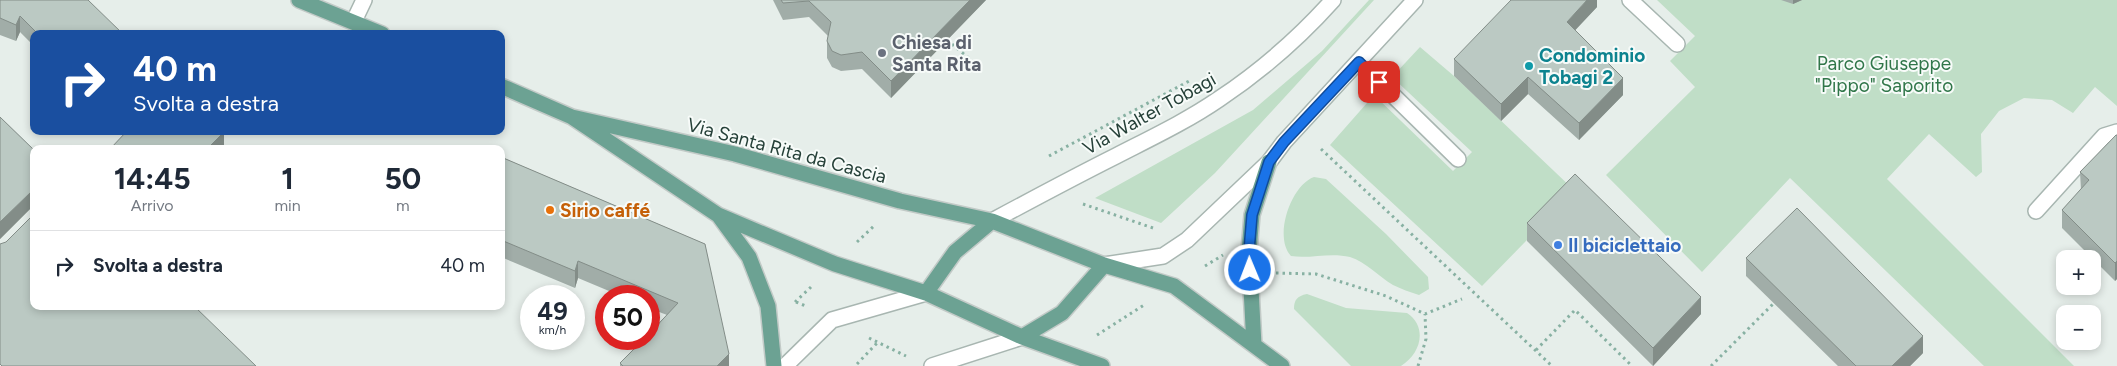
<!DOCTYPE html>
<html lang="it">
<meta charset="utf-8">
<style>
body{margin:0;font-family:Figtree,sans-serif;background:#f2f2f3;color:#1f2937;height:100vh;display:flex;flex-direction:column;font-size:19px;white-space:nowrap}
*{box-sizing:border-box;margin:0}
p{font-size:16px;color:#747a83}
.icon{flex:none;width:28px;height:28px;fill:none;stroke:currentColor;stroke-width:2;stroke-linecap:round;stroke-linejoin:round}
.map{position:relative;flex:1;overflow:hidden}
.side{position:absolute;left:30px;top:145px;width:475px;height:165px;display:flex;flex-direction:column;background:#fff;border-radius:10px;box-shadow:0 2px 8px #0003}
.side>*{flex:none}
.hud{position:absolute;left:30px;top:30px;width:475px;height:105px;border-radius:10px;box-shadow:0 2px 8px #0003;background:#1a4fa0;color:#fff;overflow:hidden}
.controls{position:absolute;left:2056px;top:250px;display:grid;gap:10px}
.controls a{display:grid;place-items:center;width:45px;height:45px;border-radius:10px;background:#fff;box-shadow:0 2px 8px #0003;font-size:25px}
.speed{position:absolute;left:520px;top:285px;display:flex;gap:10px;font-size:25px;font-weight:700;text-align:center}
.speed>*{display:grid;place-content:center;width:65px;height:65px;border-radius:50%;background:#fff;box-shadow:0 2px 8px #0003;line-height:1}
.speed small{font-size:12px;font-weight:400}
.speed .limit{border:8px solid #d22;background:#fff;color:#111}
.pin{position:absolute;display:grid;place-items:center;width:42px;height:42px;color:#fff;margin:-21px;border-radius:10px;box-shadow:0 2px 8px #0006}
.me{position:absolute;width:55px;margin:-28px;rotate:359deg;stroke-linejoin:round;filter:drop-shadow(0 0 4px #0008)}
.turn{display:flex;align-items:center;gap:18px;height:105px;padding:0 20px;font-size:22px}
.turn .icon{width:65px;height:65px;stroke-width:2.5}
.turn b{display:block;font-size:35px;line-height:42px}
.eta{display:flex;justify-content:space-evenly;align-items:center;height:85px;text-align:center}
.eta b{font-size:30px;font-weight:700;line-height:35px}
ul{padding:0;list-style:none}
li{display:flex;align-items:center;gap:15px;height:70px;padding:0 20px;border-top:1px solid #e0e1e3}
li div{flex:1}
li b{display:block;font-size:19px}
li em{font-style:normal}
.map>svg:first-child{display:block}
</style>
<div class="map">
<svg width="2117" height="366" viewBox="0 0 2117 366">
<rect width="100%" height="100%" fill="#e6eeea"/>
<!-- green -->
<path fill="#c0dec7" d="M 1369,0 L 1374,0 L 1215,173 L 1161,223 L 1095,198 L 1253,110 L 1322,51 Z
M 1657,0 L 2117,0 L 2117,106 L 2095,87 L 2073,113 L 2052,100 L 2024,98 L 1999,111 L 1981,134 L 1982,172 L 1976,177 L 1929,134 L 1887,179 L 2074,366 L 1984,366 L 1790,178 L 1702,272 L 1606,175 L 1695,87 L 1670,61 L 1695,36 Z
M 1420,47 L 1454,76 L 1575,191 L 1482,286 L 1330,145 L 1374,95 L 1453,171 L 1472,152 L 1392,77 Z
M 1314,177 L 1326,179 L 1386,234 L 1428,277 L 1429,289 L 1419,295 C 1410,292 1401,289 1393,285 C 1378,276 1366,262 1350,257 C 1330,252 1310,259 1291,256 C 1273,237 1291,185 1314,177 Z
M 1307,294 L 1346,308 L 1407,313 C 1428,327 1421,354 1401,366 L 1351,366 L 1294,309 C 1294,300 1297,296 1307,294 Z"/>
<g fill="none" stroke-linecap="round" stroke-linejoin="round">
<defs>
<path id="minor" d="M 1630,0 L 1677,44
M 354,21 L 364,0
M 1359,62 L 1458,159
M 2036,211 L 2104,136 L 2117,132
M 992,221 C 1033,199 1074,177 1116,156 C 1151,138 1187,121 1219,99 C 1261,71 1299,38 1333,0
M 1104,265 L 1163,256 L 1187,240 L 1269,162 L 1284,142 L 1415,0
M 785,366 L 832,320 L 926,293
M 932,366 L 1022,337"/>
<path id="major" d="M 299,0 L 382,34
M 501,86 L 572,117 L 718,215 L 835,264 L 926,293 L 1022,337 L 1102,366
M 572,117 L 735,154 L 900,201 L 992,221 L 1104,265 L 1174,286 L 1282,366
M 719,216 L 749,257 L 768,306 L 774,366
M 926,293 L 955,252 L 992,221
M 1022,337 L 1062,313 L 1104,265
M 1254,345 L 1249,251 L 1252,215 L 1269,162"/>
</defs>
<!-- minor casing -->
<use href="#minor" stroke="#a8b6b1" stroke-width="18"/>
<!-- major casing -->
<use href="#major" stroke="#c2cac7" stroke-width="18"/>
<!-- path -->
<path stroke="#88b1a3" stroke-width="3" stroke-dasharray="2.5 4" stroke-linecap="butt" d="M 947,40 L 971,60
M 1321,149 L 1552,366
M 1049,156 L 1191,80
M 1083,204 L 1153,228
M 857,242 L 875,225
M 1205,266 L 1223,255
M 1276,273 L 1316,274 L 1386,296 L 1425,314 L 1462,299
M 795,302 L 811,287
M 796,302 L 808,307
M 1097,335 L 1144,305
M 869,338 L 906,356
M 1536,350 L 1575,310 L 1632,366
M 857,364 L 878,342
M 1418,366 L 1426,339 L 1425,314
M 1711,366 L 1776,301"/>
<!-- minor -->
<use href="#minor" stroke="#fff" stroke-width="15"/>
<!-- major -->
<use href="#major" stroke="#6ca293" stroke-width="15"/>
</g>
<!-- wall -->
<path fill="#a1ada8" d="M 0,0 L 123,34 L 34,34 L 34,46 L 20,32 L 16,41 L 0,35 Z
M 773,0 L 986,0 L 891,98 L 862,69 L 841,71 L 832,67 L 827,58 L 827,41 L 828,36 L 809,17 L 783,20 Z
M 1597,0 L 1597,7 L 1575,30 L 1623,95 L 1579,140 L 1528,94 L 1501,121 L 1454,76 L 1454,59 Z
M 1781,0 L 1802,0 L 1793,4 Z
M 0,117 L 34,150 L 34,207 L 32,207 L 0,239 Z
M 120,131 L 224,131 L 224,148 L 124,135 Z
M 2117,135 L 2117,279 L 2115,281 L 2062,228 L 2062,210 L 2081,190 L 2080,172 Z
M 501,157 L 705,244 L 729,366 L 620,366 L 620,363 L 667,315 L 649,308 L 649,296 L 621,296 L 578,278 L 575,288 L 501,257 Z
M 1527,223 L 1701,314 L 1653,366 L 1527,241 Z
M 1746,258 L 1923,353 L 1910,366 L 1838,366 L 1746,276 Z"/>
<!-- shaded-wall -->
<path fill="#838d88" d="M 970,0 L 986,0 L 891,98 L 891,81 Z
M 1587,0 L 1597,0 L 1597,7 L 1567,39 L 1567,22 Z
M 1793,0 L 1802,0 L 1793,4 Z
M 20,16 L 20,32 L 16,41 L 16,25 Z
M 1528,77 L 1528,94 L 1501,121 L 1501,104 Z
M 1623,78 L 1623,95 L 1579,140 L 1579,123 Z
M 224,132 L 224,148 L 223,149 L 207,149 Z
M 32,191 L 32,207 L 0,239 L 0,222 Z
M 578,261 L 578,278 L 575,288 L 575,271 Z
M 2117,261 L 2117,279 L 2115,281 L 2115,263 Z
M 1701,297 L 1701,314 L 1653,366 L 1653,348 Z
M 1923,336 L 1923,353 L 1910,366 L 1892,366 Z
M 729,354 L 729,366 L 717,366 Z"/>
<!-- building -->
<path fill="#bbc9c3" stroke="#838d88" d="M 0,0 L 88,0 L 123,34 L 38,34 L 20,16 L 16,25 L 0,18 Z
M 781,0 L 970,0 L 891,81 L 862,52 L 841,55 L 832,51 L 827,41 L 831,22 L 809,1 L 783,3 Z
M 1511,0 L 1587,0 L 1567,22 L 1623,78 L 1579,123 L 1528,77 L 1501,104 L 1454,59 Z
M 0,117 L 34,150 L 34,191 L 32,191 L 0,222 Z
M 127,131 L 224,131 L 224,132 L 207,149 L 110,149 Z
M 2116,135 L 2117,135 L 2117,261 L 2115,263 L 2062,210 L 2089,180 L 2080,172 Z
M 501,157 L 705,244 L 729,354 L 717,366 L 623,366 L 620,363 L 644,339 L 649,339 L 649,334 L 678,303 L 578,261 L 575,271 L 501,240 Z
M 1575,174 L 1701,297 L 1653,348 L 1527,223 Z
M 1797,208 L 1923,336 L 1892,366 L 1856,366 L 1746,258 Z
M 34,214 L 34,306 L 194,306 L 256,366 L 2,366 L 0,364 L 0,244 L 6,242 Z"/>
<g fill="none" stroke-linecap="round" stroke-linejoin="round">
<defs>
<path id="route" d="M 1250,270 L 1249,251 L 1252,215 L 1269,162 L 1284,142 L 1359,62 L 1379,82"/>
</defs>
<!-- route casing -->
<use href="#route" stroke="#114b97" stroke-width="12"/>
<!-- route -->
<use href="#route" stroke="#1a73e8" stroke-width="9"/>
</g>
<!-- markers -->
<circle fill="#6b7280" stroke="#f7fbf9" stroke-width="2" cx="882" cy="53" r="5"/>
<circle fill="#0f9aa8" stroke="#f7fbf9" stroke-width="2" cx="1529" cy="66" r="5"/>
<circle fill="#e8710a" stroke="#f7fbf9" stroke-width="2" cx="550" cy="210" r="5"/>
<circle fill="#3f7fe0" stroke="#f7fbf9" stroke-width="2" cx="1558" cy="245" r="5"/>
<g text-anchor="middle" stroke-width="4" stroke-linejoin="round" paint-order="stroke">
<!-- worship labels -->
<g font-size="19" font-weight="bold" fill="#5b616d" stroke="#f7fbf9" text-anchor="start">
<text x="892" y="49">Chiesa di<tspan x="892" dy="22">Santa Rita</tspan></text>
</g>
<!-- culture labels -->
<g font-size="19" font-weight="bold" fill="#0d838f" stroke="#f7fbf9" text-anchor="start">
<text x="1539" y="62">Condominio<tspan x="1539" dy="22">Tobagi 2</tspan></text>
</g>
<!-- park labels -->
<g font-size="19" fill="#307649" stroke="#f7fbf9">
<text x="1884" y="70">Parco Giuseppe<tspan x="1884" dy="22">"Pippo" Saporito</tspan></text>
</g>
<!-- street labels -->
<g font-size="19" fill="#254038" stroke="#f7fbf9">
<text transform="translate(1149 113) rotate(-29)" y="7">Via Walter Tobagi</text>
<text transform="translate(787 150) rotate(15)" y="7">Via Santa Rita da Cascia</text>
</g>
<!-- food labels -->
<g font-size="19" font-weight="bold" fill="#c56008" stroke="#f7fbf9" text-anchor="start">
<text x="560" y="217">Sirio caffé</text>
</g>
<!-- shop labels -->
<g font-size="19" font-weight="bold" fill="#366cbe" stroke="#f7fbf9" text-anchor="start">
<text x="1568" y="252">Il biciclettaio</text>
</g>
</g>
</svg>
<div class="controls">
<a>+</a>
<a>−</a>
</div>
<div class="speed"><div>49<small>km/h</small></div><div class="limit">50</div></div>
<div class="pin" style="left:1379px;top:82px;background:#d93025"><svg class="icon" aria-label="arrive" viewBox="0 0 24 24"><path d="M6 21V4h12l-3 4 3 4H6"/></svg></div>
<svg class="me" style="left:1250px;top:270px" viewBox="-20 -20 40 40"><circle r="17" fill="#1a73e8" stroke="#fff" stroke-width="3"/><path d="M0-11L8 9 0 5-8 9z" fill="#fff"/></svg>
<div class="hud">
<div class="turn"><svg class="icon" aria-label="right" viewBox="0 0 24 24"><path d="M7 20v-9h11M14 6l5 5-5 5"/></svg><div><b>40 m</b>Svolta a destra</div></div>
</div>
<section class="side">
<div class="eta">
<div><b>14:45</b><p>Arrivo</p></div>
<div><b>1</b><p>min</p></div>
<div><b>50</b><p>m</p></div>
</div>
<ul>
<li><svg class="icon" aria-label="right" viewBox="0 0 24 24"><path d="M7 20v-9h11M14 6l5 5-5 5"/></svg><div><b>Svolta a destra</b></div><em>40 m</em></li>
</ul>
</section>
</div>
